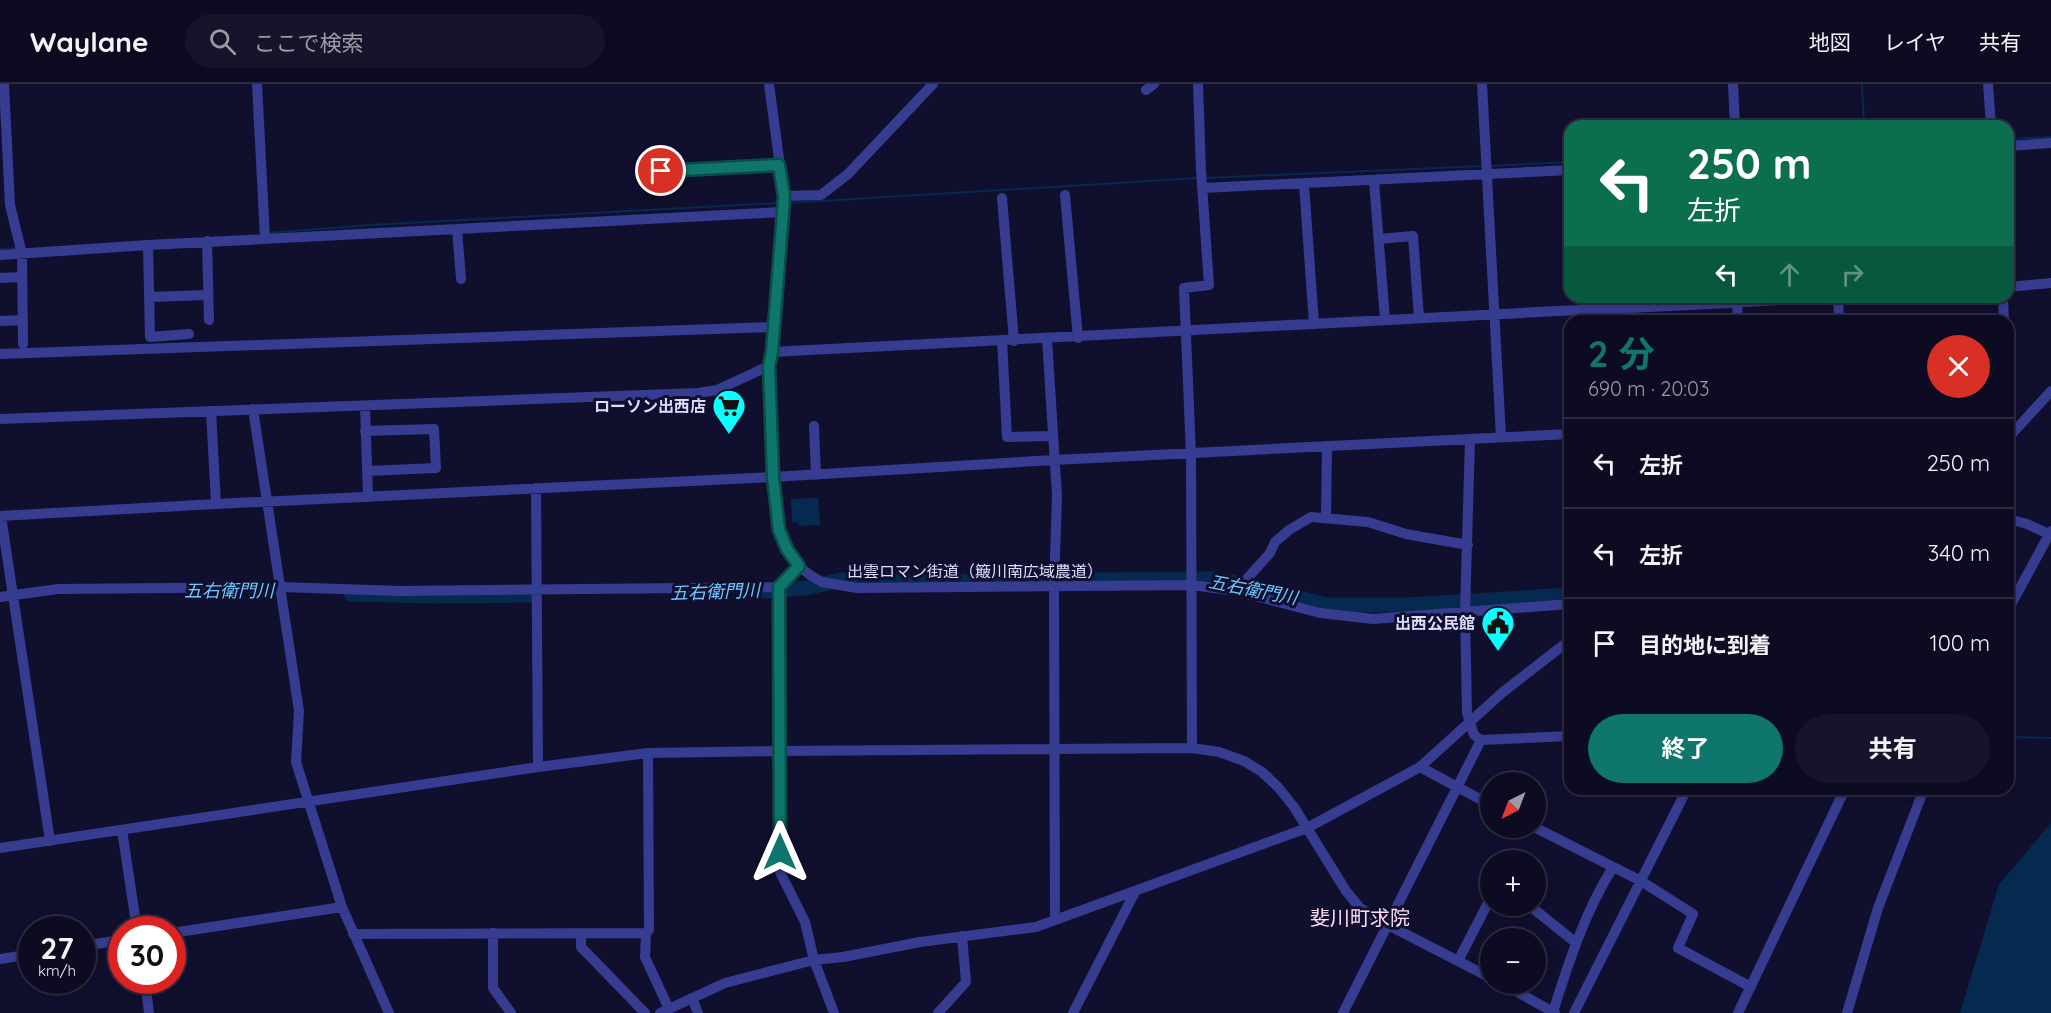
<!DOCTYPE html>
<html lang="ja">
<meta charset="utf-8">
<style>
body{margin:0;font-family:Quicksand,"Noto Sans JP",sans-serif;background:#16142a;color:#f1f3f6;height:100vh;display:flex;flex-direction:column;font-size:22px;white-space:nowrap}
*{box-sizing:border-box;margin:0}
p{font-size:20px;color:#9a9ba5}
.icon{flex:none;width:33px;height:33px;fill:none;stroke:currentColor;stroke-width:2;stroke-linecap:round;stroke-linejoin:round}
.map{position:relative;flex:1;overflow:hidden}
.details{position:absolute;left:1564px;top:231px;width:450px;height:480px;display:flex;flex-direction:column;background:#0d0b22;border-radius:18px;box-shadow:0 3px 9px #0003,0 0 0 2px #2d2b40}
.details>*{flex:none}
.guide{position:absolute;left:1564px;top:36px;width:450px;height:183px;border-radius:18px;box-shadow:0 3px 9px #0003,0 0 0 2px #2d2b40;background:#0b6e4f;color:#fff;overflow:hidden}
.needle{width:39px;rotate:222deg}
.fabs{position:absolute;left:1480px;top:688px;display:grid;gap:12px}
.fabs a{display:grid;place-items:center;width:66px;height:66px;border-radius:50%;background:#0d0b22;box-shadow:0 3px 9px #0003,0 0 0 2px #2d2b40;font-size:30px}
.speed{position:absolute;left:18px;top:832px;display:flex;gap:12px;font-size:30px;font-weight:700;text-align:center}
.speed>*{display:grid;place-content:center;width:78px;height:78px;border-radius:50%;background:#0d0b22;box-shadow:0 3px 9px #0003,0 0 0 2px #2d2b40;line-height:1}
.speed small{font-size:15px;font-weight:400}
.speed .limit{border:9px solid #d22;background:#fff;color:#111}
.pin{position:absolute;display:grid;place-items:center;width:51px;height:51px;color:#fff;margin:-26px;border:3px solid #fff;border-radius:50%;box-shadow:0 2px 6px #0007}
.me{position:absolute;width:66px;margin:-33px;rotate:0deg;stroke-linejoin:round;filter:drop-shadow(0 0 4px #0008)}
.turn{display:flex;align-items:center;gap:21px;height:126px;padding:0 24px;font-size:27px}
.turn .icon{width:78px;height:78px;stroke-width:2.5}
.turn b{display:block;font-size:42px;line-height:51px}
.lanes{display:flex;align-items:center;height:57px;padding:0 24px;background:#0003;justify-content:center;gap:30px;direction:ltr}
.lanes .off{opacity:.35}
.round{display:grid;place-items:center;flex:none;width:63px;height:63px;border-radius:32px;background:#16142a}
.headline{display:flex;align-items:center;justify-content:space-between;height:102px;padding:0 24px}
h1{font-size:36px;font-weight:700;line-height:45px;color:#0f766e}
.action{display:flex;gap:12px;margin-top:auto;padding:12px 24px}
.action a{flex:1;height:69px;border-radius:36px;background:#0f766e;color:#fff;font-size:24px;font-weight:700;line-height:69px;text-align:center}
.action a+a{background:#16142a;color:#f1f3f6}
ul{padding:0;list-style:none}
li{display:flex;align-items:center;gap:18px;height:90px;padding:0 24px;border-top:2px solid #2d2b40}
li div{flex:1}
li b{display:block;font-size:22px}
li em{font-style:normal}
header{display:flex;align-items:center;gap:36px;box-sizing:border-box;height:84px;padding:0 30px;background:#0d0b22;border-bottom:2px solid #2d2b40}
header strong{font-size:28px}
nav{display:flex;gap:33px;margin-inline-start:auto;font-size:21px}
.search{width:420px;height:54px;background:#16142a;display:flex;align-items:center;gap:15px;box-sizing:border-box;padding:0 21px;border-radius:33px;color:#9a9ba5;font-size:22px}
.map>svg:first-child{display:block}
</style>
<header>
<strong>Waylane</strong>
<div class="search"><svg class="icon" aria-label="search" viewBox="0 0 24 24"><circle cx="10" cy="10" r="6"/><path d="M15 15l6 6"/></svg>ここで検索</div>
<nav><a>地図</a><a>レイヤ</a><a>共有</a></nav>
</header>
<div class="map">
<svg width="2051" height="929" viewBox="0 0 2051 929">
<rect width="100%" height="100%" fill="#110f2e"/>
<!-- water -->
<path fill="#062950" d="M 818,414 L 820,441 L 798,442 L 798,438 L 792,439 L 791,415 Z
M 2051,739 L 2051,929 L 1960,929 L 1999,800 Z"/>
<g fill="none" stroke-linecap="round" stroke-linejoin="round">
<!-- stream -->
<path stroke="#062950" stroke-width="2" d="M 1862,0 L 1864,42
M 2008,55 L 2051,53
M 1489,82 L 1570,78
M 1205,94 L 1484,82
M 788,119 L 1199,94
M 267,149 L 370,141 L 780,119
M 0,165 L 17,164
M 2008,653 L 2051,654"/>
<!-- river -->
<path stroke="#062950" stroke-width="15" d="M 765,507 L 806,504 L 841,496 L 898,498 L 1211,495 L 1250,501 L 1326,521 L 1409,521 L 1570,511
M 351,510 L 437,512 L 531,511"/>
<!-- minor -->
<path stroke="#363c90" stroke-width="10" d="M 4,0 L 10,121 L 22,170 L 23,260
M 257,0 L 265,154
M 769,0 L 784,112 L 772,268 L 769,282 L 773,393 L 779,446 L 787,465 L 799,482 L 810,491 L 822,498 L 857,504 L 1192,501 L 1236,507 L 1320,529 L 1373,535 L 1570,520
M 1482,0 L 1501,353
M 1733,0 L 1735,42
M 1988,0 L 1991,42
M 1146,6 L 1154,0
M 2008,62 L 2051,59
M 661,87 L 779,81
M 1374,97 L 1385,236
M 1304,100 L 1314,240
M 1203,104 L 1570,86
M 1065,111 L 1078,254
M 784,112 L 821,111 L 848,90 L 933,0
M 1002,114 L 1014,257
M 457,145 L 461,195
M 1379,155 L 1413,152 L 1419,234
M 207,157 L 209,236
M 148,161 L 150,253 L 189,250
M 0,171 L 148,161 L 783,128
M 0,194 L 22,193
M 2008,203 L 2051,199
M 149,213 L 207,211
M 1838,213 L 1839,237
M 2003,213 L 2004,237
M 0,237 L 23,236
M 1737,237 L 1738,213
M 1047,255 L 1057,412 L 1054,502 L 1055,836
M 1002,257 L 1007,353 L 1053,352
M 772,268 C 1003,258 1234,245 1465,232 C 1584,225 1704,222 1824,213
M 0,270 L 774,243
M 2008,311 L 2009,355
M 365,322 L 368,413
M 253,325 L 299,627 L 296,678 L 342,823 L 389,929
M 211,327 L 216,420
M 0,335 L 698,309 L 717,306 L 769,282
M 814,342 L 816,391
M 365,347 L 434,345 L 436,384 L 367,387
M 2010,352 L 2051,307
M 1470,355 L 1465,528 L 1467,629 L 1474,651 L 1481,656
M 536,404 L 538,683
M 0,432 L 216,420 L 773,393 L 1054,376 L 1570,350
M 1,432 L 50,757
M 1326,434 L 1327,362
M 2008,435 L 2027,440 L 2051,451
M 779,503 L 780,788 L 805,838 L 814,876 L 834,929
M 1236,507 L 1270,469 L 1275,458 L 1289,446 L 1311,433 L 1368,438 L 1406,450 L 1468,461
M 0,513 L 58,505 L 281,503 L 400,507 L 779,503 L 799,482
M 2008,526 L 2051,447
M 1192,664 L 1191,370 L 1184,204 L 1209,201 L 1201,87 L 1198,0
M 1420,683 L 1491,721
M 1536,744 L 1641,797 L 1693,830 L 1678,864 L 1751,903
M 122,746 L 137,846
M 0,764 L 538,683 L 648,669 L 780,667 L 1192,664 L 1219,668 L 1244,677 L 1262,688 L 1278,703 L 1294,723 L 1346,807 L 1360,824 L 1388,841 L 1491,894
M 1530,822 L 1575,858
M 172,849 L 342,823
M 493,849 L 493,904 L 511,929
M 581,849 L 581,863 L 645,929
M 646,849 L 649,846 L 648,669
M 353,850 L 646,849 L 645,873 L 669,925
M 82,862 L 122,856
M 0,875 L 32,870
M 1458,877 L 1491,813
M 145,897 L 149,929
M 1503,900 L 1555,929
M 692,914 L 698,929
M 1553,928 C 1569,877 1585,828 1613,783
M 660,929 L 725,899 L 814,876 L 843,873 L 920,858 L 1036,843 L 1307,744 L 1420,683 L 1503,608 L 1570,556
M 938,929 L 966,898 L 962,852
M 1073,929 L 1135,808
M 1343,929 L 1481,656 L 1570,652
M 1574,929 L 1687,705
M 1738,929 L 1845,705
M 1847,929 L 1878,824 L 1924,705"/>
</g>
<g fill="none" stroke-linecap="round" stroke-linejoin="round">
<defs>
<path id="route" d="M 661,87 L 779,81 L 784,112 L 783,128 L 772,268 L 769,282 L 773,393 L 779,446 L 787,465 L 799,482 L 779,503 L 780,768"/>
</defs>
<!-- route casing -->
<use href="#route" stroke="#0a4d48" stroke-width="15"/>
<!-- route -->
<use href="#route" stroke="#0f766e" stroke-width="10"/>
</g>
<!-- icons -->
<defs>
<symbol id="supermarket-pin" viewBox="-11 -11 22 30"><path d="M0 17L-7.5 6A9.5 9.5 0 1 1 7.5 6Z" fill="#08fffe" stroke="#110f2e"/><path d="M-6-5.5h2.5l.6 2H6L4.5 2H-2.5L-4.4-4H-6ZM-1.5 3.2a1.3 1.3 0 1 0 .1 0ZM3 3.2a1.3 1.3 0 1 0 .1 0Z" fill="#111"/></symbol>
<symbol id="civic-pin" viewBox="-11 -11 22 30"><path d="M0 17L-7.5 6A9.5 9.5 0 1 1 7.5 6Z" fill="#08fffe" stroke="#110f2e"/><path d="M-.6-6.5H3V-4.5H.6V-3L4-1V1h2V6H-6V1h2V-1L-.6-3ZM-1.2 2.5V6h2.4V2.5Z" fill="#111"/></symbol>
</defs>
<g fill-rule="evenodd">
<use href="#supermarket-pin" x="710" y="303" width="38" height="52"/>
<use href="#civic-pin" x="1479" y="520" width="38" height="52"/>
</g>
<g text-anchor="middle" stroke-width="6" stroke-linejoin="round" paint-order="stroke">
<!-- poi labels -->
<g font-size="16" font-weight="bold" fill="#dcdcff" stroke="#110f2e" text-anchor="end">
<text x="706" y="328">ローソン出西店</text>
<text x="1475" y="545">出西公民館</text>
</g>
<!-- street labels -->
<g font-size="16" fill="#dcdcff" stroke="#110f2e">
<text x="975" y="493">出雲ロマン街道（簸川南広域農道）</text>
</g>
<!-- water labels -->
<g font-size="18" font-style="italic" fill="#6acaff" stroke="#110f2e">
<text transform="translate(1253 506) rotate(11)" y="6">五右衛門川</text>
<text x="229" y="513">五右衛門川</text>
<text transform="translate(715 508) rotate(-2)" y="6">五右衛門川</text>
</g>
<!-- quarter labels -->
<g font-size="20" fill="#ffdef6" stroke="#110f2e">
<text x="1360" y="841">斐川町求院</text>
</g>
</g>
</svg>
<div class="fabs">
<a><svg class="needle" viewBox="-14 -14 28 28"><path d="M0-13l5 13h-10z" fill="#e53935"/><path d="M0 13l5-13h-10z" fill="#9a9ba5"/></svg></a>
<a>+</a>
<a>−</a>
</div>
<div class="speed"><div>27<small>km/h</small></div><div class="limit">30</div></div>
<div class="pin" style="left:661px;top:87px;background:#d93025"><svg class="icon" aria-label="arrive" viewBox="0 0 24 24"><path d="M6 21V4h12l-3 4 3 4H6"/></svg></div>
<svg class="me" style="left:780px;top:768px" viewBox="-20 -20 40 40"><path d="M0-17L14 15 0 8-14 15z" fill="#0f766e" stroke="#fff" stroke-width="4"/></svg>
<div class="guide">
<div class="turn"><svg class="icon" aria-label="left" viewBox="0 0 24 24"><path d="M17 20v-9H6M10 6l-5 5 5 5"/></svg><div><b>250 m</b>左折</div></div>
<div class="lanes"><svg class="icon" aria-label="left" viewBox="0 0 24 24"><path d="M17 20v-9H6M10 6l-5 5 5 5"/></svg><svg class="icon off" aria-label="ahead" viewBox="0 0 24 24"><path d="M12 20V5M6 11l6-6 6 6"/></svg><svg class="icon off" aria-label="right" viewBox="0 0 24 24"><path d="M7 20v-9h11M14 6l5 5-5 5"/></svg></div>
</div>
<section class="details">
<div class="headline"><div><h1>2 分</h1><p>690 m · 20:03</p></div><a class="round" style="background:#d93025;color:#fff"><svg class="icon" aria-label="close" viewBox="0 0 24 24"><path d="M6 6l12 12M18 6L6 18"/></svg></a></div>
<ul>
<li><svg class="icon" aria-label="left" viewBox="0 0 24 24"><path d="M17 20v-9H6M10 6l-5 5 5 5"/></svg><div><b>左折</b></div><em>250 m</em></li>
<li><svg class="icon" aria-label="left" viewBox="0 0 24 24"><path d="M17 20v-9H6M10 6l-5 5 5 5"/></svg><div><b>左折</b></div><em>340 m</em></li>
<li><svg class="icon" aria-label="arrive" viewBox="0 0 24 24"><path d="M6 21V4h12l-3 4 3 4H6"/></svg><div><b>目的地に到着</b></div><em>100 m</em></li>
</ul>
<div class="action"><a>終了</a><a>共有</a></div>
</section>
</div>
